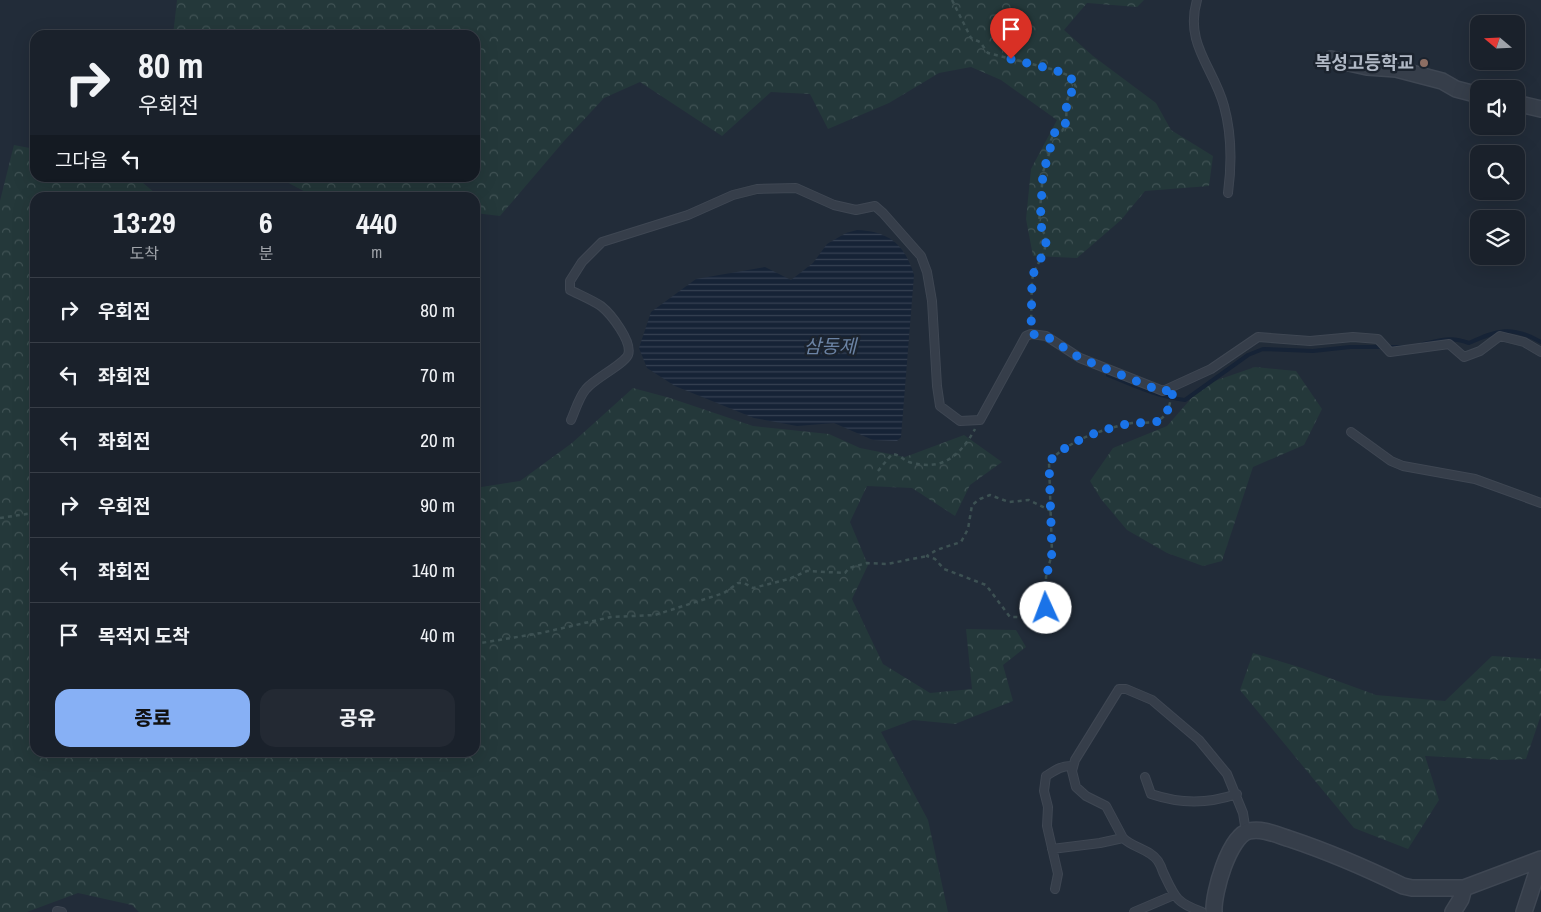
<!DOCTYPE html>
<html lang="ko">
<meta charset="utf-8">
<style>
body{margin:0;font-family:"Archivo Narrow","Noto Sans KR",sans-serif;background:#232933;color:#f1f3f6;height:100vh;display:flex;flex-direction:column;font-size:19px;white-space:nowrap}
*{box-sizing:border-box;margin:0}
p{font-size:16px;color:#9fa3a9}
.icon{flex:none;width:28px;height:28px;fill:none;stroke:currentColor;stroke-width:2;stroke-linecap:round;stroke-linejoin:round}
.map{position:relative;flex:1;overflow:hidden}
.sheet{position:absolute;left:30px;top:192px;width:450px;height:565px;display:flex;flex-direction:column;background:#1a212b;border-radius:15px;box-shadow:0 5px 20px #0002,0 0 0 1px #383e47}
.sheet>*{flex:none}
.top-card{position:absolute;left:30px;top:30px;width:450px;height:152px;border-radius:15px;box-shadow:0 5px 20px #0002,0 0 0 1px #383e47;background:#1a212b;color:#f1f3f6;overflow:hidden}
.needle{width:32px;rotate:289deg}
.buttons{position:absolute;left:1470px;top:15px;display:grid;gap:10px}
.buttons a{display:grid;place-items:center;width:55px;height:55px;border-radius:10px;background:#1a212b;box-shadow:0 5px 20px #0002,0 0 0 1px #383e47;font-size:25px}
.pin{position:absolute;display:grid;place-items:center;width:42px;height:42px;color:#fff;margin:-51px -21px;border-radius:50% 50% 50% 0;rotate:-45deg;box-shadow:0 0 5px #0007}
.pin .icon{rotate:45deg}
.me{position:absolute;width:55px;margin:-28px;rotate:358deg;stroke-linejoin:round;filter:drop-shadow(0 0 4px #0008)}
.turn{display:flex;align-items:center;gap:18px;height:105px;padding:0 25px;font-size:22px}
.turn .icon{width:65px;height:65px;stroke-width:2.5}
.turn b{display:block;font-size:35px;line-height:42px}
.then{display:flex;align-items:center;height:48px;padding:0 25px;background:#0003;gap:10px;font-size:19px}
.eta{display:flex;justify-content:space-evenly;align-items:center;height:85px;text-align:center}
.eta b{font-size:30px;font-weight:800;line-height:35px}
.primary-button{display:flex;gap:10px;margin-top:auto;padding:10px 25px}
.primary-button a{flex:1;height:58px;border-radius:15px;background:#87b0f5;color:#111;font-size:20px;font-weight:800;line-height:58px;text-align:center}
.primary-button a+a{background:#232933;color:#f1f3f6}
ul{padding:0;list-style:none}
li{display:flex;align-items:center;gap:15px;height:65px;padding:0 25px;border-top:1px solid #383e47}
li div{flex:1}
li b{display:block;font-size:19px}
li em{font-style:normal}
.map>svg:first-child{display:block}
</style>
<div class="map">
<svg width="1541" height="912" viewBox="0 0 1541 912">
<defs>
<pattern id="forest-crowns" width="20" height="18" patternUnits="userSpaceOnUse" patternTransform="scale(1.25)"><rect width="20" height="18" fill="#24383a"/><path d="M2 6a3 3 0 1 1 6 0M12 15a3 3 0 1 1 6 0" fill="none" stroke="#415355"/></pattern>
<pattern id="water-rules" width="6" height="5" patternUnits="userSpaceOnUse" patternTransform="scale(1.25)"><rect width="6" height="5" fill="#162336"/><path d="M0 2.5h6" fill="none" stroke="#364152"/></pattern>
</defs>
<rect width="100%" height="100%" fill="#222c39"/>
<!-- forest -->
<path fill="url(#forest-crowns)" d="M 177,0 L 1144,0 L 1137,7 L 1087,3 L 1064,30 L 1093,56 L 1156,103 L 1171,130 L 1213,156 L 1209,186 L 1145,191 L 1121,220 L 1077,258 L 1033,256 L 1026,219 L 1031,169 L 1057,120 L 1001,80 L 971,67 L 939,73 L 889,103 L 828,129 L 810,94 L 771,92 L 722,136 L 640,82 L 604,98 L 564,141 L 500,216 L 475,213 L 475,198 L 315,197 L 279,178 L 475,178 L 475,35 L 173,35 Z
M 14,145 L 35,149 L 35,178 L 137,178 L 160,197 L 35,198 L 35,752 L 475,752 L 475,488 L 520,481 L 572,443 L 633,388 L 670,398 L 753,426 L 829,434 L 860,448 L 905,457 L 964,435 L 1002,462 L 970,485 L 955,516 L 912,488 L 867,486 L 850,522 L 868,565 L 852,599 L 883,664 L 930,693 L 972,689 L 966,629 L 1016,630 L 1026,647 L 1003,665 L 1013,701 L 955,724 L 913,720 L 881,732 L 928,820 L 948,912 L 139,912 L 132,905 L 78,893 L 27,912 L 0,912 L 0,201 Z
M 1255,367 L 1296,371 L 1322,409 L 1304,445 L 1253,467 L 1222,561 L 1203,566 L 1167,553 L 1127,530 L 1101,499 L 1090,481 L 1113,448 L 1167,426 L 1203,385 Z
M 1253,653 L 1302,668 L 1376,695 L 1445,701 L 1492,656 L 1541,659 L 1541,715 L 1526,759 L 1502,760 L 1425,756 L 1439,800 L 1408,849 L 1354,828 L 1240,690 Z"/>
<!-- water -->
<path fill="url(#water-rules)" d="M 857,230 C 889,231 905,245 914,275 L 901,437 L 897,441 L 873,440 L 834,423 L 797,426 L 754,418 L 675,386 L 647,368 L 639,348 L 651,312 L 696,279 L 765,267 L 791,280 L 813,263 L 827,244 L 846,233 Z"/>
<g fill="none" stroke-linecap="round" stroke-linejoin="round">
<!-- stream -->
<path stroke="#162336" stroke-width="4" d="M 1423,344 C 1442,340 1450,336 1469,343 C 1498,330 1511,325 1541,342
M 1108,375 C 1133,385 1158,397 1185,400 L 1248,355 L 1263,349 L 1313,351 L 1350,347 L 1406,347"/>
<defs>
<path id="lane" d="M 1197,0 C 1184,44 1214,68 1224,106 C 1232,135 1232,163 1228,193
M 571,420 C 575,411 579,397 586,389 C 595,378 623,365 628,355 C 633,342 611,314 601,306 C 592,300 580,295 570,290 L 570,281 L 582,262 L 602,242 L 688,215 L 733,195 L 757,189 L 796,188 L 834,205 L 856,210 L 875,206 L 883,213 L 921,256 L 927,272 L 932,301 L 937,386 L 940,406 L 960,421 L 980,420 L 1026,336 L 1031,334 L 1046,336 L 1080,358 L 1163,391 L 1211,369 L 1258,337 L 1310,341 L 1353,337 L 1378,339 L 1390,352 L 1449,344 L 1464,357 L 1480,351 L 1500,336 L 1524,342 L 1541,352
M 1351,432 L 1391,461 L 1403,466 L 1475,479 L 1541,503
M 1145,777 L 1151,794 C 1181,804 1207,804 1237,794
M 1052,849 L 1100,843 L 1123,838
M 1055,889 L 1058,874 L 1047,826 L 1048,807 L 1044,791 L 1046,776 C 1054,771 1062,765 1072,766
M 57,911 L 62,912
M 1134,912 L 1174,895
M 1202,912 C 1175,902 1175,897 1163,872 C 1162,869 1160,864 1158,861 C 1150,849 1133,848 1123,838 L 1106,806 L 1086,796 L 1076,787 L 1072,771 L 1075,760 L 1119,689 L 1126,689 L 1152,700 L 1199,740 L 1227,774 L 1243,813 L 1246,832"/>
<path id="street" d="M 1331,59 L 1367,67 L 1396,69 L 1442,81 L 1456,89 L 1479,95
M 1516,103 L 1541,109
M 1214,912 C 1213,893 1229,836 1249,831 C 1263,828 1277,835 1290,839 C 1329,852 1366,868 1403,886 L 1412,888 L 1464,888 L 1541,859
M 1453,912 L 1461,899 L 1464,888
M 1524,912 L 1541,860"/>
</defs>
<!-- lane casing -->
<use href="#lane" stroke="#3f4753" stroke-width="10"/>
<!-- street casing -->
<use href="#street" stroke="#3f4753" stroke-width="18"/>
<!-- path -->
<path stroke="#3d5153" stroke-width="2.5" stroke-dasharray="4 4" stroke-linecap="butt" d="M 952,0 L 971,38 L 980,42 L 988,53 L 1055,70 L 1070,76 L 1076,87 C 1059,101 1072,116 1062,131 L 1055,132 L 1051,140 L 1050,151 L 1043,172 L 1039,224 L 1045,235 L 1046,243 L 1044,252 L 1034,272 L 1032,280 L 1031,325
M 878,471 L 892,454 C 899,454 903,460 909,462 C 942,472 960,456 975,429
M 1051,511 L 1029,500 L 1009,502 L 990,495 L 980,499 L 972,505 L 968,529 L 961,542 C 947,547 940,547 927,556 L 935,559 L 944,569 L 986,585 L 1010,617 C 1023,617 1036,618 1046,608 L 1046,577 L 1052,553 L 1049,462 C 1067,441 1105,428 1132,423 C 1140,422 1152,424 1159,420 C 1168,415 1169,407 1171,398
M 0,518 L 33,513 L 35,514
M 475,646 L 481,643 L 541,633 L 611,617 L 655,615 L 724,593 L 738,583 L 744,583 L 753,588 L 789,579 L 807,571 L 845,573 L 849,568 L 867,563 L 887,564 L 927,556"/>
<!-- lane -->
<use href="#lane" stroke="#363e4a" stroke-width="8"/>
<!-- street -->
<use href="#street" stroke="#363e4a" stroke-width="15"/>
</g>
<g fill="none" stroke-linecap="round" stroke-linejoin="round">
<!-- route -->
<path stroke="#1a73e8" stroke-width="9" stroke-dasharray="0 16.2" d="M 1011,59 L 1055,70 L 1070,76 L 1076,88 C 1059,101 1072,116 1062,131 L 1055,132 L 1051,140 L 1050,151 L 1043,172 L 1040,224 L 1045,235 L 1046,242 L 1044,252 L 1034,272 L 1032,280 L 1031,334 L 1046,336 L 1080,358 L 1163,392 L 1174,387 C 1171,399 1170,414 1158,421 C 1152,424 1140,422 1132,423 C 1105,428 1067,441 1049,462 L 1052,553 L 1046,578 L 1046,608"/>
</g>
<!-- markers -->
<circle fill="#8d6e63" stroke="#1b232e" stroke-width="2" cx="1424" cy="63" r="5"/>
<g text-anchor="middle" stroke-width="5" stroke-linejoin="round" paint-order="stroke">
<!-- poi labels -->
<g font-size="18" font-weight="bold" fill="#b1b9c6" stroke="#1b232e" text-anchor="end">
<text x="1414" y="69">복성고등학교</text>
</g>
<!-- water labels -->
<g font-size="19" font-style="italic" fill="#6b83a4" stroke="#1b232e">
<text x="830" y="353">삼동제</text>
</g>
</g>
</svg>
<div class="buttons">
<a><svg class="needle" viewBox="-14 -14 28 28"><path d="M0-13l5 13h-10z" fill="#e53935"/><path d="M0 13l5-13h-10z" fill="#9fa3a9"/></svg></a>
<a><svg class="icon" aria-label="sound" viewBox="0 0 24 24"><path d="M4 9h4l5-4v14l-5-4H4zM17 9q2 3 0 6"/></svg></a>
<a><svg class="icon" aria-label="search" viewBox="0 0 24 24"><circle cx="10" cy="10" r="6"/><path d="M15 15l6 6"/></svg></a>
<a><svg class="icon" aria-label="layers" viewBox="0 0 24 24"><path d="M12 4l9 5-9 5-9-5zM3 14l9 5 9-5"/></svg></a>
</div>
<div class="pin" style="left:1011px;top:59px;background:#d93025"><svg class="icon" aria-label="arrive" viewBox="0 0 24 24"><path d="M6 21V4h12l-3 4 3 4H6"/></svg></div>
<svg class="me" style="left:1046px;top:608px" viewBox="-20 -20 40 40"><circle r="19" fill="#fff"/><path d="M0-13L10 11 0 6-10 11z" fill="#1a73e8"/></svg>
<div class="top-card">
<div class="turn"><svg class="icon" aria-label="right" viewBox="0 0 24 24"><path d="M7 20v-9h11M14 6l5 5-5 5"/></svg><div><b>80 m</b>우회전</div></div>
<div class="then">그다음<svg class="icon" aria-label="left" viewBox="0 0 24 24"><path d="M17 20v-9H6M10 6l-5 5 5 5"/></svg></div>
</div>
<section class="sheet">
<div class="eta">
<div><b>13:29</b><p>도착</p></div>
<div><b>6</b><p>분</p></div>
<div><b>440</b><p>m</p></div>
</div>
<ul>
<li><svg class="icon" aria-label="right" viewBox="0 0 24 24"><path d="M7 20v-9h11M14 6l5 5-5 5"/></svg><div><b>우회전</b></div><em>80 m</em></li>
<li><svg class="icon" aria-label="left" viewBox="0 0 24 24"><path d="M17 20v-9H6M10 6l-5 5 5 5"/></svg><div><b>좌회전</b></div><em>70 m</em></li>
<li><svg class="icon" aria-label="left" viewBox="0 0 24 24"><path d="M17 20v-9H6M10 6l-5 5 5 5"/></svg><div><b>좌회전</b></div><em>20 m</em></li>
<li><svg class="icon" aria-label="right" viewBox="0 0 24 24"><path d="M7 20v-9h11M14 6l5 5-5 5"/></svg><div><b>우회전</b></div><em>90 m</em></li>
<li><svg class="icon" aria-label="left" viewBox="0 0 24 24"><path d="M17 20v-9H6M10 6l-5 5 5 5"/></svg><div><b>좌회전</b></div><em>140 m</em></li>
<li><svg class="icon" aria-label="arrive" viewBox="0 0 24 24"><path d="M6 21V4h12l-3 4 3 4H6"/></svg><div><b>목적지 도착</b></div><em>40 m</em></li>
</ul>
<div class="primary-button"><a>종료</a><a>공유</a></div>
</section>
</div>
